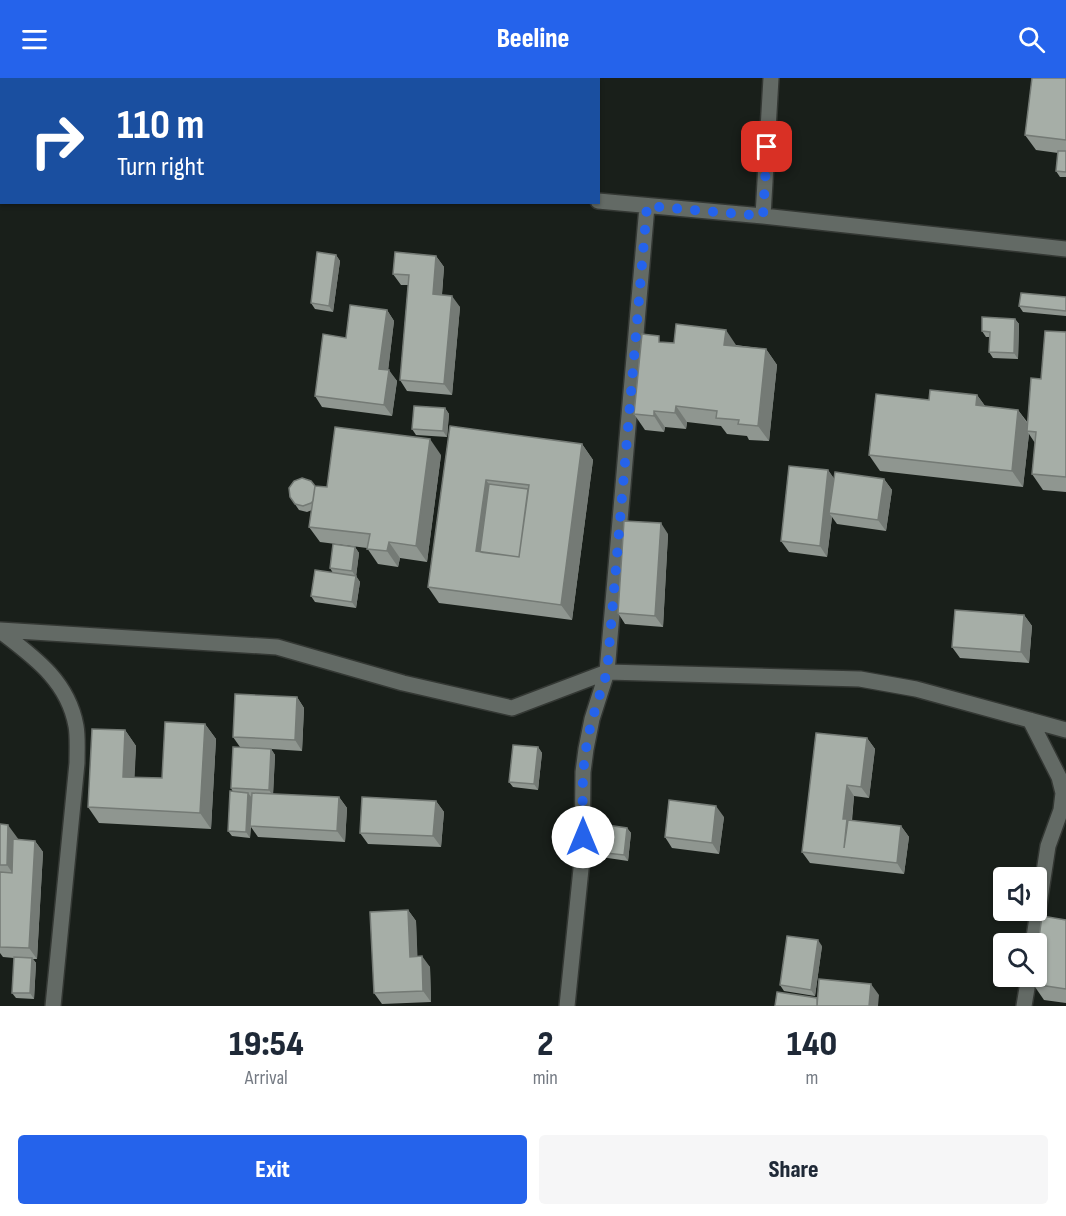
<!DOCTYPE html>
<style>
body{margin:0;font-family:"Sofia Sans Condensed",sans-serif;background:#f6f6f7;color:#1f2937;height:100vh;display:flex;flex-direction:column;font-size:22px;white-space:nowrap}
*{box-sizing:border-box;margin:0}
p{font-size:20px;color:#747a83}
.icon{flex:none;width:33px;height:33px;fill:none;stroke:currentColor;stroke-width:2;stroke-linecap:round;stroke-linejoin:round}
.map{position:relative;height:928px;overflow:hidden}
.details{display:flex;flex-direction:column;background:#fff;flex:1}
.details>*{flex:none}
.guide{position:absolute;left:0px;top:0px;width:600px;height:126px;box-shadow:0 2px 4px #0004;background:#1a4fa0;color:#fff;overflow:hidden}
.controls{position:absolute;left:993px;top:789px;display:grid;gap:12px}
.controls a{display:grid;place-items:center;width:54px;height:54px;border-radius:6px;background:#fff;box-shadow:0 2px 4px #0004;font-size:30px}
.pin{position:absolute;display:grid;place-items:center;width:51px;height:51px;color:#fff;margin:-26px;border-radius:12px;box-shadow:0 3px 9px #0006}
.me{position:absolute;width:66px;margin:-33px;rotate:0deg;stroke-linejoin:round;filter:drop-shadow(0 0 4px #0008)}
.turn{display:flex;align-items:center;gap:21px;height:126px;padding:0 18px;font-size:27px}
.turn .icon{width:78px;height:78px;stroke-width:2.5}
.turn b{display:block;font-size:42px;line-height:51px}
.eta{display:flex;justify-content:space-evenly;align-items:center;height:102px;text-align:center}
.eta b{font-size:36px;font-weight:800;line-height:42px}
.button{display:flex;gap:12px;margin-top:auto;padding:12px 18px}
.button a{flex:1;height:69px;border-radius:6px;background:#2563eb;color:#fff;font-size:24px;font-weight:800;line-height:69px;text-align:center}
.button a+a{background:#f6f6f7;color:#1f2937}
header{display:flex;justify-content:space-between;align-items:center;height:78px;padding:0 18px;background:#2563eb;color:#fff;font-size:27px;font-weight:800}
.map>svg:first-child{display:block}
</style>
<header><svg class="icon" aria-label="menu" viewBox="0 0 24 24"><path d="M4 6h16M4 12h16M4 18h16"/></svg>Beeline<svg class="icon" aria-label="search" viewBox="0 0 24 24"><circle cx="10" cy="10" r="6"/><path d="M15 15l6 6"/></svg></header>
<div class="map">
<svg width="1066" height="928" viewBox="0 0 1066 928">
<rect width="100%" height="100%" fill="#191f1a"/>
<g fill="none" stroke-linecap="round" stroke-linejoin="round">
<defs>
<path id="minor" d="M 0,75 L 2,75
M 598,123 L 763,138 L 1066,171
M 763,138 L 771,0
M 0,552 L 277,569 L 403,605 L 512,630 L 607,594 L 860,601 L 916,611 L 1066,652
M 0,553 C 34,579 68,603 76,648 C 78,659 77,673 77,685 L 53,928
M 1030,642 L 1059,699 L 1063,715 L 1061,732 L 1048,768 L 1033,866
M 567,928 L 582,781 L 583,694 L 586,671 L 592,641 L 607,594 L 647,128
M 1024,928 L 1029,898"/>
</defs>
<!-- minor casing -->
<use href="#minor" stroke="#343834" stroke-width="18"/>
<!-- minor -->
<use href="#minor" stroke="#636a65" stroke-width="15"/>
</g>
<!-- wall -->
<path fill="#8f9690" d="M 1066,0 L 1066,99 L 1060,99 L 1056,93 L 1058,75 L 1036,72 L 1025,57 Z
M 336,177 L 340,183 L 333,234 L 315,231 L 311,225 Z
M 436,178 L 444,189 L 442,217 L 460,229 L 452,317 L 407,313 L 400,302 L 408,207 L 401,207 L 393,196 Z
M 1066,219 L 1066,238 L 1023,234 L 1019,228 Z
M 387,232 L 394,243 L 388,292 L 397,303 L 392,338 L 322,329 L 315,318 L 346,260 Z
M 1015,241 L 1019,246 L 1018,281 L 993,280 L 989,274 L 990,259 L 986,259 L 982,253 Z
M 1066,254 L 1066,414 L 1043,412 L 1032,396 L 1035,365 L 1029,356 L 1023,409 L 880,393 L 869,377 L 929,322 L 977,317 L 985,328 L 1018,332 L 1028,345 Z
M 664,264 L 674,265 L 736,267 L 766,271 L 777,287 L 769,363 L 749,362 L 747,358 L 727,356 L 721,348 L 687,344 L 686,351 L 665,349 L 664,354 L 645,352 L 634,336 Z
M 445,330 L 449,336 L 447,359 L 416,357 L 412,351 Z
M 450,348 L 582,366 L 593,382 L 572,542 L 439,525 L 428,509 Z
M 441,377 L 427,484 L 400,480 L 398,489 L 378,486 L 367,470 L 320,464 L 309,449 L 312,432 L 307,434 L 299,432 L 290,419 L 315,408 L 327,409 Z
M 828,392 L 834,401 L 884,401 L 892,412 L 886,453 L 837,446 L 832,439 L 827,479 L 789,474 L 781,463 Z
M 668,456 L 663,549 L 625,546 L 618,535 Z
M 355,469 L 359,475 L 356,498 L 360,504 L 356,530 L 315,524 L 311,518 L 333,495 L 330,490 Z
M 1024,537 L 1032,548 L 1029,585 L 960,580 L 952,569 Z
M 297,619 L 304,630 L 302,673 L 271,671 L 275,677 L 273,716 L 339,719 L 347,730 L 345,764 L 258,759 L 251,749 L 250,760 L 232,758 L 228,753 L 233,714 L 231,710 L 240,669 L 233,659 Z
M 205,646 L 216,661 L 211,751 L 99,745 L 88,729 L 125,652 L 136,668 L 134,699 L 162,700 Z
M 867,660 L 875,671 L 869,720 L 854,718 L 852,743 L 901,748 L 909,759 L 904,796 L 810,785 L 802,774 Z
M 538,669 L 542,675 L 538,712 L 513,709 L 509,704 Z
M 436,723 L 444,734 L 441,769 L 368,766 L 360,755 Z
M 724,739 L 719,776 L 672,770 L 665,759 Z
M 0,746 L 18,762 L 35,763 L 43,774 L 37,881 L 33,881 L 36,885 L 34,921 L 16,920 L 12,915 L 14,880 L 3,879 L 0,875 Z
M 627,750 L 631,755 L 628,783 L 601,779 L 597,774 Z
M 408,832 L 416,843 L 417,879 L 430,889 L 431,924 L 382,926 L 374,915 Z
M 1066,842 L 1066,925 L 1044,922 L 1033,906 Z
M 822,868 L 815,918 L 784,913 L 780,907 Z"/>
<!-- shaded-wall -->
<path fill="#747a75" d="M 336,177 L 340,183 L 333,234 L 329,228 Z
M 436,178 L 444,189 L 441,227 L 433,216 Z
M 452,218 L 460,229 L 452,317 L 444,306 Z
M 387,232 L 394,243 L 387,302 L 379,291 Z
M 1015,241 L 1019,246 L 1018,281 L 1014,275 Z
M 726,252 L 736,267 L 735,282 L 724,267 Z
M 766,271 L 777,287 L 769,363 L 758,348 Z
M 389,292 L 397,303 L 392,338 L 384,327 Z
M 977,317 L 988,332 L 976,327 Z
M 676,328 L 687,344 L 686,351 L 675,335 Z
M 445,330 L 449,336 L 447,359 L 443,353 Z
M 1018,332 L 1029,348 L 1027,353 L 1029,356 L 1023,409 L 1012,393 Z
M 654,333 L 665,349 L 664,354 L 654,338 Z
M 430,361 L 441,377 L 427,484 L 416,468 Z
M 582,366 L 593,382 L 572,542 L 561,527 Z
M 828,392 L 836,403 L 829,435 L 832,439 L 827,479 L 820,468 Z
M 884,401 L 892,412 L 886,453 L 878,442 Z
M 486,402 L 497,417 L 488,479 L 476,473 Z
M 661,445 L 668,456 L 663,549 L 655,538 Z
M 389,464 L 400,480 L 398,489 L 387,473 Z
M 355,469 L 359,475 L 356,499 L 352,493 Z
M 356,498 L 360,504 L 356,530 L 352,524 Z
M 1024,537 L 1032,548 L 1029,585 L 1021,574 Z
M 297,619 L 304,630 L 302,673 L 295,662 Z
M 205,646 L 216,661 L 211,751 L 200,735 Z
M 125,652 L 136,668 L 134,714 L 123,699 Z
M 867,660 L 875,671 L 869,720 L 861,709 Z
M 538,669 L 542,675 L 538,712 L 534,706 Z
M 271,671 L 275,677 L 273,718 L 269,712 Z
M 847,707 L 854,718 L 851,747 L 855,752 L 852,781 L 844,770 L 843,741 Z
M 248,715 L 252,720 L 250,760 L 246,754 Z
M 339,719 L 347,730 L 345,764 L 337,753 Z
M 436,723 L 444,734 L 441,769 L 433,758 Z
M 716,728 L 724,739 L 719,776 L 712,765 Z
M 8,747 L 19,762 L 18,803 L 7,787 Z
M 901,748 L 909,759 L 904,796 L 897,785 Z
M 627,750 L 631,755 L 628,783 L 624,777 Z
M 35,763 L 43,774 L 37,881 L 29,870 Z
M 408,832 L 416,843 L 418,890 L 410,879 Z
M 818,862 L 822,868 L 815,918 L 811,912 Z
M 422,878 L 430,889 L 431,924 L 423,913 Z
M 32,880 L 36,885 L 34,921 L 30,915 Z
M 871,906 L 879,917 L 878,928 L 869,928 Z"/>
<!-- building -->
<path fill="#a6aea7" stroke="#747a75" stroke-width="1.5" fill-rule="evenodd" d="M 33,0 L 59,0 L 59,2 L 33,2 Z
M 64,0 L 93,0 L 92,2 L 64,2 Z
M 1032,0 L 1066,0 L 1066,62 L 1025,57 Z
M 1058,73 L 1066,73 L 1066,94 L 1056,93 Z
M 317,174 L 336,177 L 329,228 L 311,225 Z
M 395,174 L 436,178 L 433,216 L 452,218 L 444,306 L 400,302 L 409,197 L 393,196 Z
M 1021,215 L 1066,219 L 1066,233 L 1019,228 Z
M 350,227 L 387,232 L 379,291 L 389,292 L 384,327 L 315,318 L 323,256 L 346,260 Z
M 982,239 L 1015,241 L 1014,275 L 989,274 L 990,254 L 982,253 Z
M 676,246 L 726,252 L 724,267 L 766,271 L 758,348 L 738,346 L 739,342 L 716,340 L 717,333 L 676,328 L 675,335 L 654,333 L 654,338 L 634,336 L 642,256 L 659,258 L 659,264 L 674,265 Z
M 1045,253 L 1066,254 L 1066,399 L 1032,396 L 1036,354 L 1027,353 L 1031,300 L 1041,301 Z
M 930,312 L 977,317 L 976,327 L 1018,332 L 1012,393 L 869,377 L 876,316 L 929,322 Z
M 414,328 L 445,330 L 443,353 L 412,351 Z
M 450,348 L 582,366 L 561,527 L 428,509 ZM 486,402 L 529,407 L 519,479 L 476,473 Z
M 335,349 L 430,361 L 416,468 L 389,464 L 387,473 L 367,471 L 370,456 L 309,449 L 315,408 L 327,409 Z
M 789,388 L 828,392 L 820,468 L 781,463 Z
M 835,394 L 884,401 L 878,442 L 829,435 Z
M 302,400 L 311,403 L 315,408 L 313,423 L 311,425 L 303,428 L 295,426 L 290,419 L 289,410 L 294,403 Z
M 489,406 L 528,411 L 519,479 L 480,474 Z
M 624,443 L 661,445 L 655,538 L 618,535 Z
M 333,466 L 355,469 L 352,493 L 330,490 Z
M 315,492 L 356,498 L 352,524 L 311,518 Z
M 955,532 L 1024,537 L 1021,574 L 952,569 Z
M 235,616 L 297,619 L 295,662 L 233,659 Z
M 165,644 L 205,646 L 200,735 L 88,729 L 92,651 L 125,652 L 123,699 L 162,700 Z
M 816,655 L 867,660 L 861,709 L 847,707 L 843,741 L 847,741 L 844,770 L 848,742 L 901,748 L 897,785 L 802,774 Z
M 513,667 L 538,669 L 534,706 L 509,704 Z
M 233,669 L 271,671 L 269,712 L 231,710 Z
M 230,713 L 248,715 L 246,754 L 228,753 Z
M 252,715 L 339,719 L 337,753 L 250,748 Z
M 362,719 L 436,723 L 433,758 L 360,755 Z
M 669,722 L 716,728 L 712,765 L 665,759 Z
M 0,746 L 8,747 L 7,787 L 0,787 Z
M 600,746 L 627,750 L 624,777 L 597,774 Z
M 13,761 L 35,763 L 29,870 L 0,869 L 0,794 L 12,795 Z
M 408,832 L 410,879 L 422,878 L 423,913 L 374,915 L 370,834 Z
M 1042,838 L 1066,842 L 1066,911 L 1033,906 L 1034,898 L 1036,898 L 1036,882 Z
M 787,858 L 818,862 L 811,912 L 780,907 Z
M 14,879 L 32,880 L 30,915 L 12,915 Z
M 819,901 L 871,906 L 869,928 L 817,928 Z
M 777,914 L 817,920 L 817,928 L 775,928 Z"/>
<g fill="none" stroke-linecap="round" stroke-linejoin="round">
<!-- route -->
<path stroke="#2563eb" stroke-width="10" stroke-dasharray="0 18" d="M 583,759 C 583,730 581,700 586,671 C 590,644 599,620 607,594 L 647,128 L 763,138 L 767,69"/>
</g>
</svg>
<div class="controls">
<a><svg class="icon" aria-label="sound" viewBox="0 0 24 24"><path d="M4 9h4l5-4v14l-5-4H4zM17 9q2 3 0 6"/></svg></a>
<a><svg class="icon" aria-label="search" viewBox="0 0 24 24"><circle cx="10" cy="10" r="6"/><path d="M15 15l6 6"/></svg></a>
</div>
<div class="pin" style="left:767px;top:69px;background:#d93025"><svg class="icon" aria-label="arrive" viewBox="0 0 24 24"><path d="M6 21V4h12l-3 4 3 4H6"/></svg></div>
<svg class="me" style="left:583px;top:759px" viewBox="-20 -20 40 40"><circle r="19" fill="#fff"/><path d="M0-13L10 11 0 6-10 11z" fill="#2563eb"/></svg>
<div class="guide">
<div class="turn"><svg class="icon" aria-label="right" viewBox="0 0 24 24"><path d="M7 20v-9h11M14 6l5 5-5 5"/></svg><div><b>110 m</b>Turn right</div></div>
</div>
</div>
<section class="details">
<div class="eta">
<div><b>19:54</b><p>Arrival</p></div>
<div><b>2</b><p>min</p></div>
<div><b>140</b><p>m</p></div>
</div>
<div class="button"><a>Exit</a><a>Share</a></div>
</section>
